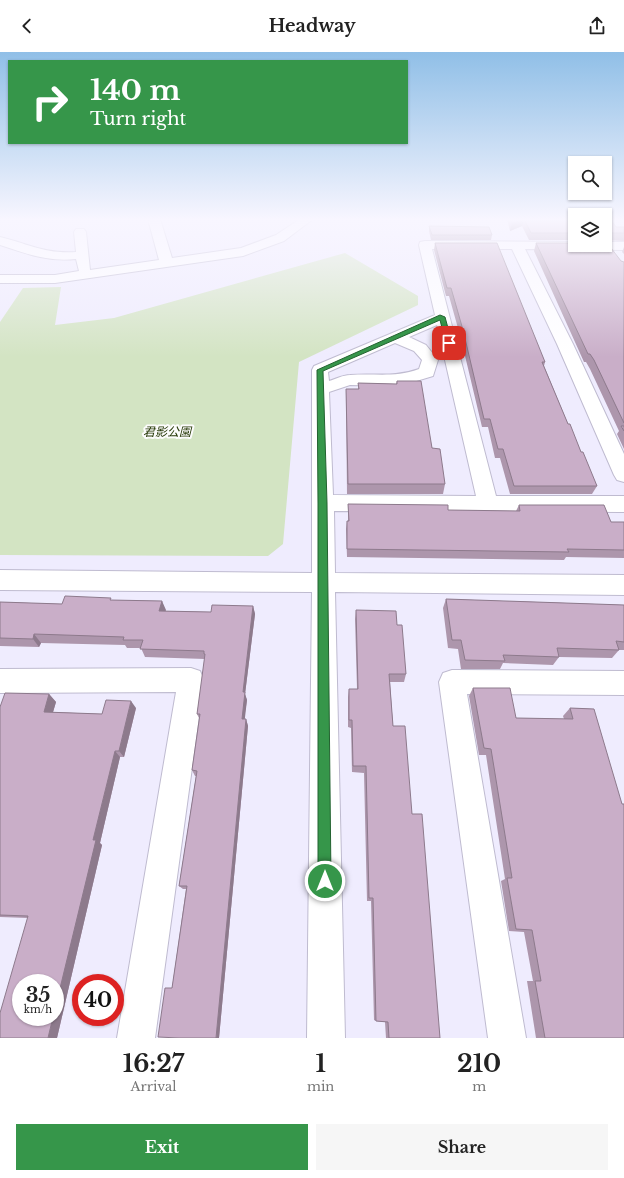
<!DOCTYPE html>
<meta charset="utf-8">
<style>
body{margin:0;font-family:"Libre Baskerville","Noto Sans JP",serif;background:#f6f6f6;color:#222;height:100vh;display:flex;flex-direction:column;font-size:15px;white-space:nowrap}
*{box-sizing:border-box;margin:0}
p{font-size:13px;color:#767676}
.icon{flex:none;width:22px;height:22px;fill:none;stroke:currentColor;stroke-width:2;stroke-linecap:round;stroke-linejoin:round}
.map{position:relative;height:986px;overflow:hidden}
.panel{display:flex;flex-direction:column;background:#fff;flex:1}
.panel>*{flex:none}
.hud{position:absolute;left:8px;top:8px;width:400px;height:84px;border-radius:0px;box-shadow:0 1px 3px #0004;background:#36964a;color:#fff;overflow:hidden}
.tools{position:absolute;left:568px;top:104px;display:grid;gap:8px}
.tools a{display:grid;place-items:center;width:44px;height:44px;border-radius:0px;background:#fff;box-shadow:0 1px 3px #0004;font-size:20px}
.speed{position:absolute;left:12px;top:922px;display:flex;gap:8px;font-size:20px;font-weight:700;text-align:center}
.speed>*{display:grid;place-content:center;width:52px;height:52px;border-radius:50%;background:#fff;box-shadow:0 1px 3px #0004;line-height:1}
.speed small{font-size:10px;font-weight:400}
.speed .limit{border:6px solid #d22;background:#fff;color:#111}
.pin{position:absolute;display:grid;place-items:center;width:34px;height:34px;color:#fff;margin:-17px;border-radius:8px;box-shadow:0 2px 6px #0006}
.me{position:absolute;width:44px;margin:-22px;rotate:0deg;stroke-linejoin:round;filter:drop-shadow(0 0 3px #0008)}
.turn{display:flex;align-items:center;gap:14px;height:84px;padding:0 16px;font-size:18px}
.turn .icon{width:52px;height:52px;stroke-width:2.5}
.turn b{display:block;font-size:28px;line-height:34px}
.eta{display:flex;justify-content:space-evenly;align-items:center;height:68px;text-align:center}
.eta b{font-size:24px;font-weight:800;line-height:28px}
.action{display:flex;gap:8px;margin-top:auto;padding:8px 16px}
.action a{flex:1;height:46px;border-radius:0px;background:#36964a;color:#fff;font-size:16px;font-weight:800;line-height:46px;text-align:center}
.action a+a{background:#f6f6f6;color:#222}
header{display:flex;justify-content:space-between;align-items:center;height:52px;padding:0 16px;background:#fff;font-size:18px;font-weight:800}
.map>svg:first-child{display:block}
</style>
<header><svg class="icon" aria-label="back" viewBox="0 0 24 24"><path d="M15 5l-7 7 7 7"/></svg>Headway<svg class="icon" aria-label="share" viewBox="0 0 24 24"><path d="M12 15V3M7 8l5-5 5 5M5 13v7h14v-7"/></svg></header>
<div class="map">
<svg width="624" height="986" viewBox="0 0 624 986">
<rect width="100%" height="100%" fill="#efecfe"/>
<!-- green -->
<path fill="#d3e4c3" d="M 345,201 L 418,244 L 418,253 L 299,310 L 283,492 L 268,504 L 0,503 L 0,270 L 23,236 L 61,235 L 55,273 L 114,266 Z"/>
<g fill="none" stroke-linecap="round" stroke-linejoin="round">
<defs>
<path id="minor" d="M 148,167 L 160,167 L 172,206 L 241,196 L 276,183 L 300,167 L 313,167 L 284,189 L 243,204 L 55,231 L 0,231 L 0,223 L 55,223 L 79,219 L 76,207 C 48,210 27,202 0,193 L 0,185 C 29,192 44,202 76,200 L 74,180 L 76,177 L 84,177 L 86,180 L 90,218 L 159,208 Z
M 425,189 L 575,190 L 575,193 L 605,193 L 605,190 L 624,190 L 624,198 L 525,197 L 573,292 L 624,402 L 624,430 L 617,428 L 614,423 L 557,292 L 512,197 L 432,197 L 496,444 L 624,444 L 624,460 L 334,459 L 335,521 L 624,523 L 624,543 L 335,540 L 345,986 L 307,986 L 312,540 L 0,538 L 0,518 L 312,521 L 312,318 L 314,314 L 435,263 L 419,193 L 420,190 ZM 437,273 L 476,444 L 333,443 L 329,340 L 350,333 L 389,334 L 413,330 L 433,324 L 438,308 L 426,293 L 409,285 ZM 395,291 L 414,299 L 422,308 L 419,317 C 394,326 376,321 350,323 C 343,323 336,327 329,329 L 328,320 Z
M 191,616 L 200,619 L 204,628 L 155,986 L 117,986 L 176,640 L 0,641 L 0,617 Z
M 452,618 L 624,619 L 624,643 L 467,642 L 526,986 L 488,986 L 439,630 L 443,621 Z"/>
</defs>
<!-- minor casing -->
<use href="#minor" stroke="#bfbbd0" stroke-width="2"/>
<!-- minor -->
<use href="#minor" fill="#fff" fill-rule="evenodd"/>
</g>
<!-- wall -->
<path fill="#ad96ac" d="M 507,167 L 575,167 L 575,188 L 529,188 L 522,174 L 510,179 Z
M 605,169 L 616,175 L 624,175 L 624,189 L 605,188 Z
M 429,174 L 492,183 L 491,188 L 431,188 L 429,179 Z
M 435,191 L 545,310 L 544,314 L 568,372 L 597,434 L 592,442 L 510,442 L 500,406 L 495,406 L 488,375 L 482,375 L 461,287 L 449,244 L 446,244 L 434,198 Z
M 536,191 L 624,210 L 624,397 L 617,382 L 619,379 L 590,317 L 586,310 L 584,310 L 534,199 Z
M 624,195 L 624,202 L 622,200 Z
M 397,329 L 432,396 L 445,432 L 443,442 L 347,442 L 346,348 L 346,337 L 358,337 L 358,331 L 396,332 Z
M 348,452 L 448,458 L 516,459 L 519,453 L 611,470 L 624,470 L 624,506 L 566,505 L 564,508 L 347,505 L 346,477 L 347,469 L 348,469 Z
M 446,547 L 624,553 L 624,598 L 619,598 L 612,606 L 559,605 L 553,613 L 503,611 L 500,617 L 461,617 L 458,597 L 448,596 L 443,556 Z
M 112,548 L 162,549 L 165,559 L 211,560 L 253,554 L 255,562 L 245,642 L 247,648 L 244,667 L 246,667 L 248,674 L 219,986 L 165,936 L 172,936 L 186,837 L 183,837 L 179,834 L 196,724 L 195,724 L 192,718 L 200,668 L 197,662 L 205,607 L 145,605 L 141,596 L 127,596 L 125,593 L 41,591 L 39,595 L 0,594 L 0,550 L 62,552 Z
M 356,558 L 397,573 L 406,622 L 404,630 L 390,630 L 393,674 L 412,762 L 440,986 L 386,986 L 385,970 L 376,969 L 374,968 L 371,849 L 367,849 L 364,721 L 352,720 L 351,676 L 348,675 L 348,645 L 349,637 L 357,637 L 355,567 Z
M 473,636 L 516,666 L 564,667 L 563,664 L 570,656 L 594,657 L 624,986 L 536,986 L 527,929 L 533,929 L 524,880 L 509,879 L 501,829 L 505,827 L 486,703 L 479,703 L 469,644 Z
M 49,642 L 56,650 L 53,660 L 102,662 L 136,656 L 124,705 L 120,705 L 100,791 L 102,793 L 57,986 L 0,986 L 28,866 L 0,865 L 0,655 Z"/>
<!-- shaded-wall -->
<path fill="#8d7a8c" d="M 524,167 L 522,174 L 510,179 L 512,171 Z
M 162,549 L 166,558 L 163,567 L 159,559 Z
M 253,554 L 255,562 L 245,642 L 247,648 L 244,674 L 242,667 L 243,640 Z
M 34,582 L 41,591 L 39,595 L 33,587 Z
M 49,642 L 56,650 L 51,667 L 44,660 Z
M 131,649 L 136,656 L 124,705 L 119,699 Z
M 246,667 L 248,674 L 219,986 L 216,986 Z
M 115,699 L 120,705 L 100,791 L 102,793 L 57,986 L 48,986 L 53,965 L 55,965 L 55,957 L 93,788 Z"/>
<!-- building -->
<path fill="#c9aec8" stroke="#8d7a8c" d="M 511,167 L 524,167 L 512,171 Z
M 524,167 L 575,167 L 575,181 L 531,181 Z
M 605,169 L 612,169 L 616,175 L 624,175 L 624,181 L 608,181 L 607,184 L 605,184 Z
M 429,174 L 489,175 L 492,183 L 432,183 Z
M 435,191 L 497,191 L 545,310 L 542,310 L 568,372 L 570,372 L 581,400 L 583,400 L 597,434 L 514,434 L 503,397 L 498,397 L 490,367 L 484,367 L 463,278 L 451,236 L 447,236 Z
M 536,191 L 575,191 L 575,193 L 605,193 L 605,192 L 608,192 L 621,209 L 624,210 L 624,371 L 594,308 L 590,302 L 588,302 Z
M 397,329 L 421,329 L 432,396 L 440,397 L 445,432 L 348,432 L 346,337 L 359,337 L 358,331 L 397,332 Z
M 621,374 L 624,374 L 624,379 Z
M 348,452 L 448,453 L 448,458 L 520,459 L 519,453 L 604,453 L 611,470 L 624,470 L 624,498 L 567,497 L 569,500 L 347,497 L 347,469 L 349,469 Z
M 65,544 L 111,546 L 110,548 L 162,549 L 159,559 L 211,560 L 212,553 L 253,554 L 243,640 L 245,640 L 242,667 L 246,667 L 216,986 L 179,986 L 158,985 L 165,936 L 172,936 L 187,834 L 179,834 L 197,719 L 192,718 L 200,662 L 197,662 L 205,602 L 204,602 L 204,599 L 140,597 L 143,588 L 123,588 L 124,585 L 34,582 L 33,587 L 0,586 L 0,550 L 62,552 Z
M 446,547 L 624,553 L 624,590 L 616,589 L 619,598 L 557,596 L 559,605 L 503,603 L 505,609 L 465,608 L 461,588 L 452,588 Z
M 356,558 L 396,559 L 397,573 L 402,573 L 406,622 L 389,622 L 393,674 L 405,674 L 412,762 L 422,762 L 440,986 L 389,986 L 388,970 L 376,969 L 373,846 L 369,846 L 366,714 L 353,714 L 352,668 L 349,668 L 349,637 L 358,637 Z
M 473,636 L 510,636 L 516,666 L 573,667 L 570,656 L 594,657 L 622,752 L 624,752 L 624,986 L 545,986 L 535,929 L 541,929 L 532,878 L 516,877 L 507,826 L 512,826 L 491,697 L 484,696 Z
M 5,641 L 49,642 L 44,660 L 102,662 L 106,648 L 131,649 L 119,699 L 115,699 L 93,788 L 96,788 L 55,957 L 55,931 L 21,931 L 21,965 L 53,965 L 48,986 L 0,986 L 0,961 L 28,864 L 0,863 L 0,655 Z"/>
<!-- sky -->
<linearGradient id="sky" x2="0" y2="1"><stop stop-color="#90bfe7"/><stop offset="0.55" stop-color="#f8f6ff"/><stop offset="1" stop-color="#f8f6ff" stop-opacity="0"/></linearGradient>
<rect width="624" height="305" fill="url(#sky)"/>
<!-- route -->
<path fill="#36964a" stroke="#236230" d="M 440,263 L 445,265 L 452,291 L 451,292 L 446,291 L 440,268 L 323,319 L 327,451 L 331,829 L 329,834 L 325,836 L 320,834 L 318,829 L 318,451 L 317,318 Z"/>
<g text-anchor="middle" stroke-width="4" stroke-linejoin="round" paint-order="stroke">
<!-- park labels -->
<g font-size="12" font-style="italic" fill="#263907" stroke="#fcfcfc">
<text x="167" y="384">君影公園</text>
</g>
</g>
</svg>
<div class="tools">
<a><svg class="icon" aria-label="search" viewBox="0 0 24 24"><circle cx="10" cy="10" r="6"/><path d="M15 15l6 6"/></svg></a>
<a><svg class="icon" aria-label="layers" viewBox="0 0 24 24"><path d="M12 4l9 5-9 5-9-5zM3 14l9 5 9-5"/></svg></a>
</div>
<div class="speed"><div>35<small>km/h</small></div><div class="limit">40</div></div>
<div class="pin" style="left:449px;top:291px;background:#d93025"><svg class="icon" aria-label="arrive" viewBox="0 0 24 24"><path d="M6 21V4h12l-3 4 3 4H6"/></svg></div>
<svg class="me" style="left:325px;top:829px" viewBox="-20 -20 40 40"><circle r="17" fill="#36964a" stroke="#fff" stroke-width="3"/><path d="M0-11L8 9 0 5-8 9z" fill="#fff"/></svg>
<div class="hud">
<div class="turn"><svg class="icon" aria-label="right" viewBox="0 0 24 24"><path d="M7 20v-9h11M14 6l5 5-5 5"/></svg><div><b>140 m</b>Turn right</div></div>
</div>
</div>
<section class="panel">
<div class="eta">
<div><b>16:27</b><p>Arrival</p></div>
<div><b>1</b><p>min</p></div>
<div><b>210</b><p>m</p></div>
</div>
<div class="action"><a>Exit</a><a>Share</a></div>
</section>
